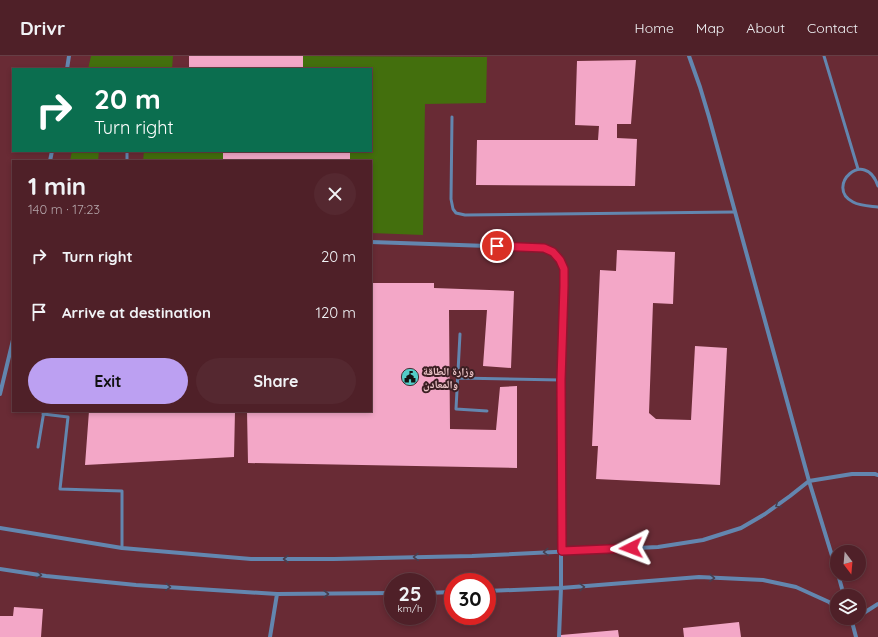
<!DOCTYPE html>
<meta charset="utf-8">
<style>
body{margin:0;font-family:Quicksand,"Noto Naskh Arabic",sans-serif;background:#552830;color:#f1f3f6;height:100vh;display:flex;flex-direction:column;font-size:15px;white-space:nowrap}
*{box-sizing:border-box;margin:0}
p{font-size:13px;color:#b3a3a8}
.icon{flex:none;width:22px;height:22px;fill:none;stroke:currentColor;stroke-width:2;stroke-linecap:round;stroke-linejoin:round}
.map{position:relative;flex:1;overflow:hidden}
.side{position:absolute;left:12px;top:104px;width:360px;height:252px;display:flex;flex-direction:column;background:#4f2028;border-radius:0px;box-shadow:0 2px 6px #0003,0 0 0 1px #663e45}
.side>*{flex:none}
.guide{position:absolute;left:12px;top:12px;width:360px;height:84px;border-radius:0px;box-shadow:0 2px 6px #0003,0 0 0 1px #663e45;background:#0b6e4f;color:#fff;overflow:hidden}
.needle{width:26px;rotate:164deg}
.controls{position:absolute;left:830px;top:489px;display:grid;gap:8px}
.controls a{display:grid;place-items:center;width:36px;height:36px;border-radius:50%;background:#4f2028;box-shadow:0 2px 6px #0003,0 0 0 1px #663e45;font-size:20px}
.speed{position:absolute;left:384px;top:517px;display:flex;gap:8px;font-size:20px;font-weight:700;text-align:center}
.speed>*{display:grid;place-content:center;width:52px;height:52px;border-radius:50%;background:#4f2028;box-shadow:0 2px 6px #0003,0 0 0 1px #663e45;line-height:1}
.speed small{font-size:10px;font-weight:400}
.speed .limit{border:6px solid #d22;background:#fff;color:#111}
.pin{position:absolute;display:grid;place-items:center;width:34px;height:34px;color:#fff;margin:-17px;border:2px solid #fff;border-radius:50%;box-shadow:0 1px 4px #0007}
.me{position:absolute;width:44px;margin:-22px;rotate:267deg;stroke-linejoin:round;filter:drop-shadow(0 0 3px #0008)}
.turn{display:flex;align-items:center;gap:14px;height:84px;padding:0 16px;font-size:18px}
.turn .icon{width:52px;height:52px;stroke-width:2.5}
.turn b{display:block;font-size:28px;line-height:34px}
.round{display:grid;place-items:center;flex:none;width:42px;height:42px;border-radius:21px;background:#552830}
.headline{display:flex;align-items:center;justify-content:space-between;height:68px;padding:0 16px}
h1{font-size:24px;font-weight:800;line-height:30px}
.primary-button{display:flex;gap:8px;margin-top:auto;padding:8px 16px}
.primary-button a{flex:1;height:46px;border-radius:24px;background:#bca0f2;color:#111;font-size:16px;font-weight:800;line-height:46px;text-align:center}
.primary-button a+a{background:#552830;color:#f1f3f6}
ul{padding:0;list-style:none}
li{display:flex;align-items:center;gap:12px;height:56px;padding:0 16px}
li div{flex:1}
li b{display:block;font-size:15px}
li em{font-style:normal}
header{display:flex;align-items:center;gap:24px;box-sizing:border-box;height:56px;padding:0 20px;background:#4f2028;border-bottom:1px solid #663e45}
header strong{font-size:19px}
nav{display:flex;gap:22px;margin-inline-start:auto;font-size:14px}
.map>svg:first-child{display:block}
</style>
<header>
<strong>Drivr</strong>
<nav><a>Home</a><a>Map</a><a>About</a><a>Contact</a></nav>
</header>
<div class="map">
<svg width="878" height="581" viewBox="0 0 878 581">
<rect width="100%" height="100%" fill="#692b35"/>
<!-- green -->
<path fill="#436f0d" d="M 91,0 L 173,0 L 172,13 L 88,13 Z
M 303,0 L 487,1 L 486,47 L 425,48 L 423,179 L 371,177 L 371,105 L 350,105 L 350,95 L 371,95 L 371,13 L 303,13 Z
M 72,95 L 99,95 L 98,105 L 70,105 Z
M 144,95 L 223,95 L 223,105 L 143,105 Z"/>
<!-- building -->
<path fill="#f3a7c7" d="M 189,0 L 303,0 L 303,13 L 189,13 Z
M 636,4 L 631,68 L 617,68 L 617,82 L 637,83 L 635,130 L 476,129 L 477,84 L 598,84 L 599,70 L 575,69 L 577,5 Z
M 223,95 L 350,95 L 350,105 L 223,105 Z
M 617,194 L 675,196 L 673,248 L 653,247 L 649,357 L 656,363 L 691,364 L 695,290 L 727,292 L 720,429 L 596,423 L 598,390 L 592,390 L 600,214 L 616,215 Z
M 371,227 L 434,227 L 434,232 L 514,235 L 511,312 L 483,310 L 487,254 L 449,254 L 450,373 L 496,374 L 500,331 L 517,330 L 517,412 L 248,407 L 247,355 L 371,355 Z
M 89,355 L 235,355 L 234,401 L 85,409 Z
M 14,551 L 43,553 L 41,581 L 0,581 L 0,560 L 13,560 Z
M 739,566 L 741,581 L 684,581 L 683,572 Z
M 618,574 L 619,581 L 561,581 L 561,579 Z"/>
<g fill="none" stroke-linecap="round" stroke-linejoin="round">
<!-- service -->
<path stroke="#6386af" stroke-width="3" d="M 824,0 L 858,113
M 452,61 L 451,143 L 453,153 L 456,157 L 465,159 L 735,156
M 127,105 L 127,95
M 878,130 C 865,91 824,131 853,146 C 860,150 870,150 878,151
M 460,278 L 456,353 L 487,355
M 458,322 L 561,324
M 43,358 L 68,361 L 60,433 L 122,435 L 122,492
M 38,391 L 44,355"/>
<!-- minor -->
<path stroke="#6386af" stroke-width="4" d="M 689,0 L 700,31 L 709,61 L 809,425 L 837,516
M 67,13 L 69,0
M 50,105 L 52,95
M 371,186 L 544,192 L 553,196 L 560,204 L 564,213 L 564,230 L 561,324 L 561,532 L 559,581
M 0,338 L 13,284
M 0,472 L 122,492 L 251,503 L 334,503 L 472,500 L 658,491 L 703,484 L 741,472 L 765,458 L 790,440 L 809,425 L 852,418 L 875,418 L 878,419
M 0,513 L 46,520 L 136,529 L 277,538 L 393,537
M 838,518 L 844,540
M 487,535 L 561,532 L 699,521 L 763,524 L 796,531 L 829,546 L 837,553
M 427,537 L 453,536
M 859,560 L 878,548
M 851,562 L 856,581
M 270,581 L 277,538"/>
</g>
<!-- one-way arrows -->
<defs><path id="oneway-chevron" d="M-2-3.5L2.5 0L-2 3.5" fill="none" stroke-width="1.6" stroke-linecap="round" stroke-linejoin="round"/></defs>
<g stroke="#483e4d">
<use href="#oneway-chevron" transform="translate(778 449) rotate(145)"/>
<use href="#oneway-chevron" transform="translate(546 496) rotate(177)"/>
<use href="#oneway-chevron" transform="translate(416 501) rotate(179)"/>
<use href="#oneway-chevron" transform="translate(286 503) rotate(-180)"/>
<use href="#oneway-chevron" transform="translate(39 519) rotate(8)"/>
<use href="#oneway-chevron" transform="translate(712 522) rotate(3)"/>
<use href="#oneway-chevron" transform="translate(168 531) rotate(4)"/>
<use href="#oneway-chevron" transform="translate(582 531) rotate(-4)"/>
<use href="#oneway-chevron" transform="translate(326 538)"/>
</g>
<g fill="none" stroke-linecap="round" stroke-linejoin="round">
<defs>
<path id="route" d="M 497,190 L 544,192 L 553,196 L 560,204 L 564,213 L 564,230 L 561,324 L 562,495 L 631,492"/>
</defs>
<!-- route casing -->
<use href="#route" stroke="#92132f" stroke-width="10"/>
<!-- route -->
<use href="#route" stroke="#e11d48" stroke-width="7"/>
</g>
<!-- icons -->
<defs>
<symbol id="civic-disc" viewBox="-11 -11 22 22"><circle r="9.5" fill="#53cdc9" stroke="#3c1f23"/><path d="M-.6-6.5H3V-4.5H.6V-3L4-1V1h2V6H-6V1h2V-1L-.6-3ZM-1.2 2.5V6h2.4V2.5Z" fill="#111"/></symbol>
</defs>
<g fill-rule="evenodd">
<use href="#civic-disc" x="400" y="311" width="20" height="20"/>
</g>
<g text-anchor="middle" stroke-width="4" stroke-linejoin="round" paint-order="stroke">
<!-- poi labels -->
<g font-size="11" font-weight="bold" fill="#eec7ca" stroke="#3c1f23" text-anchor="start">
<text x="423" y="319">وزارة الطاقة<tspan x="423" dy="13">والمعادن</tspan></text>
</g>
</g>
</svg>
<div class="controls">
<a><svg class="needle" viewBox="-14 -14 28 28"><path d="M0-13l5 13h-10z" fill="#e53935"/><path d="M0 13l5-13h-10z" fill="#b3a3a8"/></svg></a>
<a><svg class="icon" aria-label="layers" viewBox="0 0 24 24"><path d="M12 4l9 5-9 5-9-5zM3 14l9 5 9-5"/></svg></a>
</div>
<div class="speed"><div>25<small>km/h</small></div><div class="limit">30</div></div>
<div class="pin" style="left:497px;top:190px;background:#d93025"><svg class="icon" aria-label="arrive" viewBox="0 0 24 24"><path d="M6 21V4h12l-3 4 3 4H6"/></svg></div>
<svg class="me" style="left:631px;top:492px" viewBox="-20 -20 40 40"><path d="M0-17L14 15 0 8-14 15z" fill="#e11d48" stroke="#fff" stroke-width="4"/></svg>
<div class="guide">
<div class="turn"><svg class="icon" aria-label="right" viewBox="0 0 24 24"><path d="M7 20v-9h11M14 6l5 5-5 5"/></svg><div><b>20 m</b>Turn right</div></div>
</div>
<section class="side">
<div class="headline"><div><h1>1 min</h1><p>140 m · 17:23</p></div><a class="round"><svg class="icon" aria-label="close" viewBox="0 0 24 24"><path d="M6 6l12 12M18 6L6 18"/></svg></a></div>
<ul>
<li><svg class="icon" aria-label="right" viewBox="0 0 24 24"><path d="M7 20v-9h11M14 6l5 5-5 5"/></svg><div><b>Turn right</b></div><em>20 m</em></li>
<li><svg class="icon" aria-label="arrive" viewBox="0 0 24 24"><path d="M6 21V4h12l-3 4 3 4H6"/></svg><div><b>Arrive at destination</b></div><em>120 m</em></li>
</ul>
<div class="primary-button"><a>Exit</a><a>Share</a></div>
</section>
</div>
